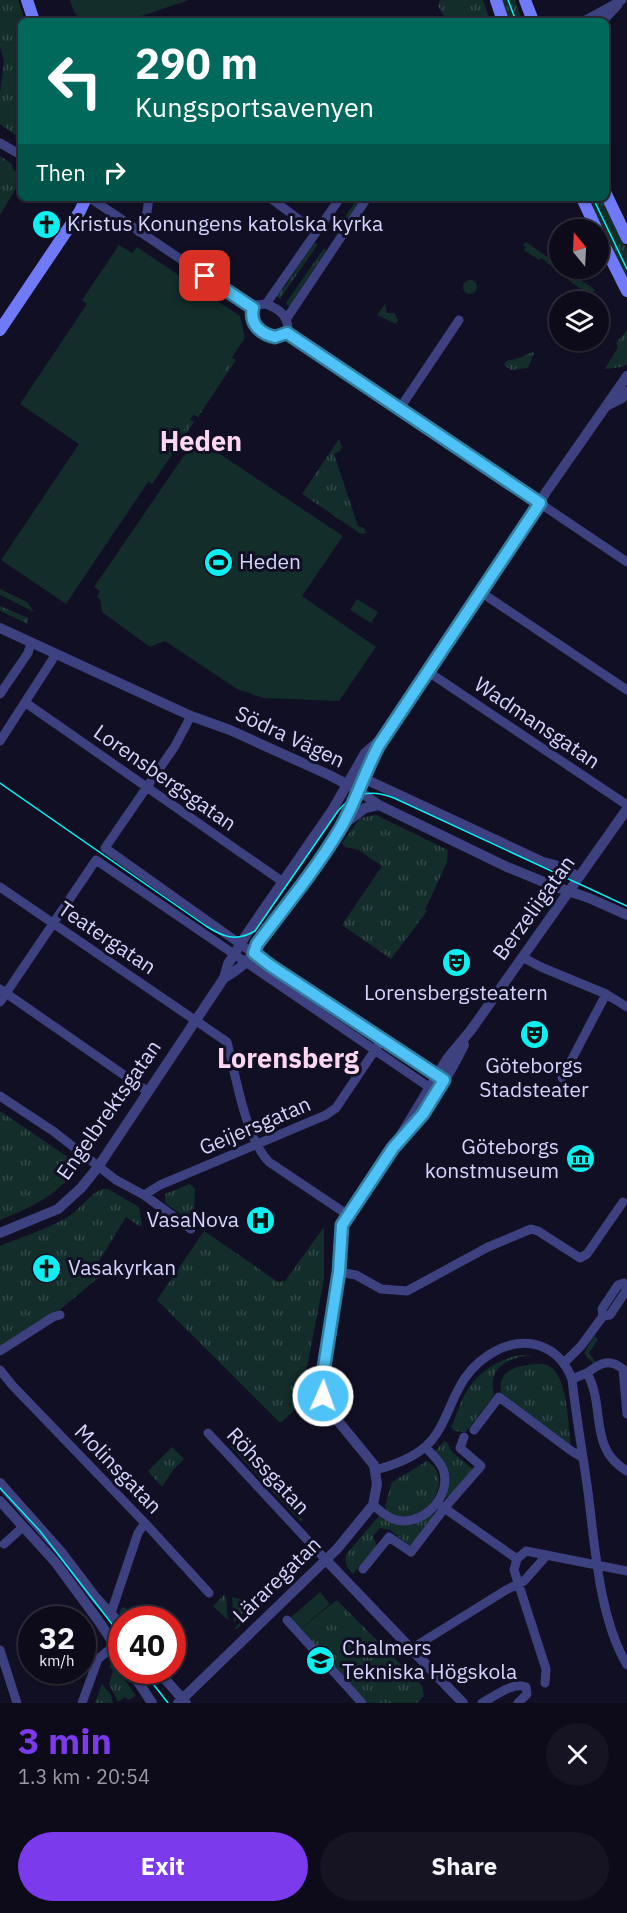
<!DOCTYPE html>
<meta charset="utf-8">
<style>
body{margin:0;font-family:"IBM Plex Sans",sans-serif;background:#161423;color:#f1f3f6;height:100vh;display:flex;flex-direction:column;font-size:22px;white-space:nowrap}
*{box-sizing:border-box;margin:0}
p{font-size:20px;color:#9a9ba2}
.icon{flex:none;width:33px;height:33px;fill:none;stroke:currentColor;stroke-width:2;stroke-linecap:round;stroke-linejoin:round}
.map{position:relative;height:1703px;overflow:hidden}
.panel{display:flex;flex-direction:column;background:#0d0b1a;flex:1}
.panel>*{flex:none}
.hud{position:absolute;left:18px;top:18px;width:591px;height:183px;border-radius:9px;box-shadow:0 2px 4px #0004,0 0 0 2px #2d2b39;background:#00695c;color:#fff;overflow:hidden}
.needle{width:39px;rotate:342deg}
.controls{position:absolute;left:549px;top:219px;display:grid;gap:12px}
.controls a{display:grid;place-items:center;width:60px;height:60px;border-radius:50%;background:#0d0b1a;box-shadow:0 2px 4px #0004,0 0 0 2px #2d2b39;font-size:30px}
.speed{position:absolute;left:18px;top:1606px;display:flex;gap:12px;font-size:30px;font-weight:700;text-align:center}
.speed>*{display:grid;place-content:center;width:78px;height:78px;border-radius:50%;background:#0d0b1a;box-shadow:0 2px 4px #0004,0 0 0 2px #2d2b39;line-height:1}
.speed small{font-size:15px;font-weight:400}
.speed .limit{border:9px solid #d22;background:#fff;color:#111}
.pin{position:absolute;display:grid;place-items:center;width:51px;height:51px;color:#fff;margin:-26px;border-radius:12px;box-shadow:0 3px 9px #0006}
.me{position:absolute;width:66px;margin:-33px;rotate:2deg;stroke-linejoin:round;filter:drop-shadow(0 0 4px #0008)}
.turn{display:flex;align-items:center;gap:21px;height:126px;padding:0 18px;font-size:27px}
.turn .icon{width:78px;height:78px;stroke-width:2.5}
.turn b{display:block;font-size:42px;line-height:51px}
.then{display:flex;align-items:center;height:57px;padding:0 18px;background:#0003;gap:12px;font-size:22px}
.round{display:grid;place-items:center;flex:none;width:63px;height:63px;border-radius:32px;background:#161423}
.overview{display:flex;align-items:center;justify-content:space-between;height:102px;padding:0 18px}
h1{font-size:36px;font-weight:700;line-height:45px;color:#7c3aed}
.cta{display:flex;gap:12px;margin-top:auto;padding:12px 18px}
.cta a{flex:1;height:69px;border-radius:36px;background:#7c3aed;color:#fff;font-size:24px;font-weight:700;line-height:69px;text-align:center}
.cta a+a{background:#161423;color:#f1f3f6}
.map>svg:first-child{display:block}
</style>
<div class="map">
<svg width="627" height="1703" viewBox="0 0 627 1703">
<defs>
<pattern id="grass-tufts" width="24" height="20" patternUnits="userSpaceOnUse" patternTransform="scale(1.5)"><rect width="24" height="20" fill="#132d2a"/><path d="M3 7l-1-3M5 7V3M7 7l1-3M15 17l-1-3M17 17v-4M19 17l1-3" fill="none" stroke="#344b4a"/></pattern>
</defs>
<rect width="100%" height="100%" fill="#110f23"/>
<!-- grass -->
<path fill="url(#grass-tufts)" d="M 0,0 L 18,0 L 25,21 L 21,21 L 21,139 L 0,124 L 0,93 L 4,61 L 0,47 Z
M 440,0 L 483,0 L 490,21 L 447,21 L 438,6 Z
M 502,0 L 515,0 L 522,21 L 509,21 Z
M 0,156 L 12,164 L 13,169 L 21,175 L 21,180 L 0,215 Z
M 358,198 L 362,198 L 336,235 L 334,233 Z
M 587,198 L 603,198 L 627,249 L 627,281 Z
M 526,242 L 559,265 L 560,268 L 565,269 L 595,290 L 593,293 L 589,290 L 587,293 L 568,280 L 570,277 L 560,270 L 558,272 L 542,258 L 539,260 L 524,250 L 526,247 L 523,245 Z
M 314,243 L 318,244 L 280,299 L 276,296 L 286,285 Z
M 324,248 L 326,250 L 294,299 L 290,307 L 286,303 Z
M463 287a7 7 0 1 1 14 0a7 7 0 1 1-14 0Z
M 385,304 L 387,313 L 394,313 L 398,320 L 396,324 L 377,315 Z
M 627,330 L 627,364 L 622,367 L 605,369 L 618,347 L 616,343 Z
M 532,352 L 534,353 L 528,368 L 511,370 L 504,365 L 506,361 L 519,358 Z
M 230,357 L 236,360 L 198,417 L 191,413 Z
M 189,419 L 194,422 L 152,484 L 146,480 Z
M 339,439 L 342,447 L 340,451 L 334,454 L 358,526 L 364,528 L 366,533 L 361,534 L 302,494 Z
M 0,589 L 27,602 L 34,612 L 0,595 Z
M 0,606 L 28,618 L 28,624 L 0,611 Z
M 376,815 L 448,850 L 447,862 L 425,910 L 427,911 L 391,959 L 342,925 L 382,866 L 359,850 L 345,847 L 342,843 L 360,818 Z
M 0,1111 L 78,1164 C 62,1195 30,1207 0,1220 Z
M 190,1184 L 195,1189 L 194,1213 L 193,1217 L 186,1218 L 165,1203 L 165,1194 Z
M 102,1189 L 108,1189 L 139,1207 L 142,1225 L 139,1226 L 126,1217 L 96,1266 L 98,1278 L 62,1308 L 0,1347 L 0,1246 C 21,1237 45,1230 66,1218 C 79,1211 88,1195 102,1189 Z
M 324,1227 L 324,1279 L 306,1373 L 304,1390 L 306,1400 L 280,1423 L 157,1300 L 204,1231 L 278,1282 L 285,1281 Z
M 594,1336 L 598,1339 L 589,1353 L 596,1362 L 593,1363 L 584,1353 Z
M 520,1355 L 534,1355 C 509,1357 487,1366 494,1395 L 466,1432 L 454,1431 L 451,1427 C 456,1417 459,1405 464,1396 C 475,1374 497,1359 520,1355 Z
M 539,1364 C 542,1364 546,1364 549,1366 C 568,1376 568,1426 571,1446 L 501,1393 C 497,1368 520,1365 539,1364 Z
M 243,1437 L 254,1448 L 252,1450 L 237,1445 L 233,1442 L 238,1438 Z
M 444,1441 L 447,1442 L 452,1452 L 474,1470 L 451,1497 L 445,1497 L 446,1489 L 434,1453 Z
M 232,1444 L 235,1449 L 250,1454 L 246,1459 L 303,1520 L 301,1522 L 230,1446 Z
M 172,1447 L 184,1459 L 173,1470 L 162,1487 L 148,1471 Z
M 427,1461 C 458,1479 423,1533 386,1511 L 385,1506 L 392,1482 Z
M 432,1514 L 434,1517 L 410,1546 L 390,1530 L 380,1528 L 373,1536 L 377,1546 L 353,1574 C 346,1567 343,1561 348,1552 L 379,1516 C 397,1531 413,1523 432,1514 Z
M 224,1595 L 226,1598 L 228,1620 L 213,1606 Z
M 232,1597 L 246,1601 L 255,1600 L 234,1623 Z
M 266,1600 L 237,1629 L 234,1629 L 259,1601 Z
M 337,1600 L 422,1686 L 424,1696 L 417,1703 L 367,1703 L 299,1630 Z
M 122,1607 L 139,1612 L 138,1620 L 125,1620 L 119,1613 Z
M 113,1663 L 136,1696 L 128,1700 L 125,1697 L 118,1702 L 109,1684 L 113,1671 L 109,1666 Z
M 102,1684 L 111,1695 L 113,1703 L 95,1703 Z"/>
<!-- pitch -->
<path fill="#132d2a" d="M 70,0 L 189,0 L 127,21 L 82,21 L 74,12 Z
M 119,245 L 132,253 L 137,247 L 240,316 L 245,338 L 66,604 L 1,560 L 79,444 L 20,404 L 87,304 L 82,300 Z
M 196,438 L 343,536 L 302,596 L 376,647 L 339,701 L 263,698 L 237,689 L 165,641 L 150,647 L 102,612 L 100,599 L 97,597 L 100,591 L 94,587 Z
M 357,599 L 378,612 L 371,623 L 350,610 Z
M 320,1592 L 330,1604 L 300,1629 L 290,1618 Z"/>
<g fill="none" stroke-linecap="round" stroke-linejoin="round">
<!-- minor -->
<path stroke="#3d4180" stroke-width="9" d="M 584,21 L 622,0
M 603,21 L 618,5
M 0,143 L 21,155
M 90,198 L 253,308
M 270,198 L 316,232
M 139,232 L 147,212 L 149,198
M 266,304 L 340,198
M 266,304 C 279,309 288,315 288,330 L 284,335 C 267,339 247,327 253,308 L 256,305 Z
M 287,318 L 367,198
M 287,333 L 627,562
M 400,408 L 459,320
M 482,593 L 627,690
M 427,671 L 627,805
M 0,694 L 28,653 L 31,643
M 26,703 L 283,882
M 191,716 L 175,746 L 105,848 L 271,966 L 442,1079
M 0,741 L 56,654
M 0,887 L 227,1042 C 236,1076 245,1137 269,1162 L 348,1215
M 522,957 L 541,967 L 606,994 L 627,1007
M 0,989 L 147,1091
M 0,1002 L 96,860 L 426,1085 L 433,1094
M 562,1078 L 606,994
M 0,1096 L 53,1131 L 116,1180 L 144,1195 L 191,1229
M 144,1195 L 160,1185 L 326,1115 L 336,1108 L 383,1038
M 339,1272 L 356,1275 L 381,1289 L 407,1291 L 488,1247 L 531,1229 L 538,1231 L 580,1258 L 587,1254 L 623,1202
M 0,1351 L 53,1317 L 60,1315
M 565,1362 L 581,1346 L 603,1316 L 602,1309 L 618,1285 L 624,1283 L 626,1285 L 626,1291 L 610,1315 L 603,1316
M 0,1370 L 13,1386 L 145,1523 L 209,1593
M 587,1373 C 600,1363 609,1358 623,1369 L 627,1414
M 572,1379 L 587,1373 C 606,1407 588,1449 627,1471
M 474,1430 L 499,1397 L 570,1450 L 583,1458
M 208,1433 L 326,1560
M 375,1470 C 391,1466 412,1458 425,1447 C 443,1431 448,1408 459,1388 C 472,1362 503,1339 533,1344 C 553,1348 565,1361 572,1379 C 576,1417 583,1454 588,1492 C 595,1546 599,1618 627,1665
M 373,1505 C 379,1510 385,1516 393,1519 C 421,1529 453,1497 443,1469 C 439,1460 432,1454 425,1447
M 440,1505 L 517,1559
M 4,1544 L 23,1527
M 363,1569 L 389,1537 L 411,1552 L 447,1505 L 481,1466 L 460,1448 L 464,1437
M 111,1613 L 138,1533 L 145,1523
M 287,1620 L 362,1703
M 411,1649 L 506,1590 L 524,1581 L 547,1555
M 0,1650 L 17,1703
M 545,1683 L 546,1669 L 514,1570 L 517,1559 L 526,1551 L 627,1571
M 82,1703 L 98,1659 L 115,1645
M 482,1703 C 494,1697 513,1681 526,1687 L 527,1694 L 518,1703"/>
<!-- tertiary -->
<path stroke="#3d4180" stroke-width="10" d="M 608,405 L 622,398 L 627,392
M 0,628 L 191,716 L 230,730 L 329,775 L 356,789 L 379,805 L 507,867 L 556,887 L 589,898 L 627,915
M 363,778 L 543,862 L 555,865 L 579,877
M 348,821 L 365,808 L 379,805
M 224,978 C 238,970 251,961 257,944 C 285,907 317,869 340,829 C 356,802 364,773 379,745 L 527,524 L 546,492 L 627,376
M 409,1130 C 431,1105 449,1075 464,1045
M 0,1233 L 58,1209 L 81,1188 L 98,1167 L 224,978 L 228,964 L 246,935 L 333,809 L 365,753 L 379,741
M 0,1483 L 62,1553 L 96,1598 L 122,1626
M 0,1501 L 56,1563 L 98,1620 L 122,1656
M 326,1560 L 463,1703
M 131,1671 L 152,1703
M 158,1671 L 186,1703
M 178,1703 L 337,1549 L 373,1505 L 377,1484 L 374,1465 L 329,1410 L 322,1386 L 339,1272 L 342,1225 L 393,1148 L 447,1059 L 471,1030 L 627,809"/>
<!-- secondary -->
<path stroke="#707af8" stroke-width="12" d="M 27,0 L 34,21
M 496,0 L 503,21
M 525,0 L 533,21
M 606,194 L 627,238
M 582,198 L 597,230
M 598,233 L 627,291
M 0,330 L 80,211 L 86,198"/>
<!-- tram -->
<path stroke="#0deff0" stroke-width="1.5" d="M 508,0 L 516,21
M 593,198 L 627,269
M 0,783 L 206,926 C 223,937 236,942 255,931 L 338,811 C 353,792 372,789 394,798 L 627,906
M 0,1488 L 40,1531 L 122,1637
M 143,1671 L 168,1703"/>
</g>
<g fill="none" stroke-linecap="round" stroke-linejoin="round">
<defs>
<path id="route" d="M 205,276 L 253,308 C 249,324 261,334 275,337 L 287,333 L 540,503 L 379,745 C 364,773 356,802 340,829 C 316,869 285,907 257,944 L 254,953 L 271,966 L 444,1080 L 423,1114 L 393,1148 L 342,1225 L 339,1272 L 322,1380 L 323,1396"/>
</defs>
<!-- route casing -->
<use href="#route" stroke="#337fa1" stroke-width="15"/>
<!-- route -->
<use href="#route" stroke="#4fc3f7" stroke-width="10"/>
</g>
<!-- icons -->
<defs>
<symbol id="church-disc" viewBox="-11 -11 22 22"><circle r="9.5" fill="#0deff0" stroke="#110f23"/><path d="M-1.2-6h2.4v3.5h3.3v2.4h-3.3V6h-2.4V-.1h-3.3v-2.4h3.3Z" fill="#111"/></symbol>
<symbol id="stadium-disc" viewBox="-11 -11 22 22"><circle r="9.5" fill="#0deff0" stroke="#110f23"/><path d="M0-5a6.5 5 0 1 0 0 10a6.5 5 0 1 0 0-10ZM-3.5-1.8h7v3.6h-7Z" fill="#111"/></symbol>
<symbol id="theatre-disc" viewBox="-11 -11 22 22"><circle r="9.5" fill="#0deff0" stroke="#110f23"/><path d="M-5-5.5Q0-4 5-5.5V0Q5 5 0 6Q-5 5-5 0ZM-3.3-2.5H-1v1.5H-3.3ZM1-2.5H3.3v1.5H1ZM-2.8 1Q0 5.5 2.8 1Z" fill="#111"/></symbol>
<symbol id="museum-disc" viewBox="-11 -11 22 22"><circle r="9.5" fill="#0deff0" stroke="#110f23"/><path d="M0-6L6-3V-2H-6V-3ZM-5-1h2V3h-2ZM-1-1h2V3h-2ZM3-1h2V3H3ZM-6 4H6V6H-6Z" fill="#111"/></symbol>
<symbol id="hospital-disc" viewBox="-11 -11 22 22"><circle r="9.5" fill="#0deff0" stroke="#110f23"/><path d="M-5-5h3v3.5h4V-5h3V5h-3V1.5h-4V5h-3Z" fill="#111"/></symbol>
<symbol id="university-disc" viewBox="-11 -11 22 22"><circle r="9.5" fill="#0deff0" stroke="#110f23"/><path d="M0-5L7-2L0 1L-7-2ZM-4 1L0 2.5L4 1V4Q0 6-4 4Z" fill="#111"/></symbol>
</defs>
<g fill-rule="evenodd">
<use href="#church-disc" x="30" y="208" width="33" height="33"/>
<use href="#stadium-disc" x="202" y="546" width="33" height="33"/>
<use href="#theatre-disc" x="440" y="946" width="33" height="33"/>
<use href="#theatre-disc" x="518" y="1018" width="33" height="33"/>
<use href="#museum-disc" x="564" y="1142" width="33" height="33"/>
<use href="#hospital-disc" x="244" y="1204" width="33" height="33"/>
<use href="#church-disc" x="30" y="1252" width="33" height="33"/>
<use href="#university-disc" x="304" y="1644" width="33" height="33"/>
</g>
<g text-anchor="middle" stroke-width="6" stroke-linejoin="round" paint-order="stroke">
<!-- poi labels -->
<g font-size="21" fill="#d5d4fd" stroke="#110f23" text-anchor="start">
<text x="67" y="231">Kristus Konungens katolska kyrka</text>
<text x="239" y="569">Heden</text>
<text x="456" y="1000" text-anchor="middle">Lorensbergsteatern</text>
<text x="534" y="1073" text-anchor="middle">Göteborgs<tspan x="534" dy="24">Stadsteater</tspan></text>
<text x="559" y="1154" text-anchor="end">Göteborgs<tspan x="559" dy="24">konstmuseum</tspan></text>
<text x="239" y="1227" text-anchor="end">VasaNova</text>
<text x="68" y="1275">Vasakyrkan</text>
<text x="342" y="1655">Chalmers<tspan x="342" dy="24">Tekniska Högskola</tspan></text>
</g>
<!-- street labels -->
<g font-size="21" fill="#d5d4fd" stroke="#110f23">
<text transform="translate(537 723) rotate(34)" y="7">Wadmansgatan</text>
<text transform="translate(290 737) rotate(25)" y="7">Södra Vägen</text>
<text transform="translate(165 778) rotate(35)" y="7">Lorensbergsgatan</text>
<text transform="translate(534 908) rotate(-54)" y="7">Berzeliigatan</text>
<text transform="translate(107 938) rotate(34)" y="7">Teatergatan</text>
<text transform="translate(109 1110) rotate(-55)" y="7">Engelbrektsgatan</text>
<text transform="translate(255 1126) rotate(-23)" y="7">Geijersgatan</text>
<text transform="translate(118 1469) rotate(46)" y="7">Molinsgatan</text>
<text transform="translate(268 1471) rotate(47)" y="7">Röhssgatan</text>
<text transform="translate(277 1580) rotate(-44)" y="7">Läraregatan</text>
</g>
<!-- district labels -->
<g font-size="27" font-weight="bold" fill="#fdd6f2" stroke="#110f23">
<text x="201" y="451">Heden</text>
<text x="288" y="1068">Lorensberg</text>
</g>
</g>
</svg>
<div class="controls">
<a><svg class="needle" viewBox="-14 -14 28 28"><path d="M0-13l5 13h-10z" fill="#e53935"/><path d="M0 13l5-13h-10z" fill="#9a9ba2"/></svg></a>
<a><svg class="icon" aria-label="layers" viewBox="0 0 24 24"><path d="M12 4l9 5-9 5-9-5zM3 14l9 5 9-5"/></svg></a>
</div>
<div class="speed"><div>32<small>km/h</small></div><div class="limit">40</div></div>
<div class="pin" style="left:205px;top:276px;background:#d93025"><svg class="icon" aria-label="arrive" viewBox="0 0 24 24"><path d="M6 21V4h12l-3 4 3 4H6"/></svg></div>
<svg class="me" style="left:323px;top:1396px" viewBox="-20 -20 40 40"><circle r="17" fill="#4fc3f7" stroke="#fff" stroke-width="3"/><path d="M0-11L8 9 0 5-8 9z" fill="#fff"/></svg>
<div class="hud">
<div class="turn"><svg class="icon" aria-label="left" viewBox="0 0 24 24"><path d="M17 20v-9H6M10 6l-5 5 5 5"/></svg><div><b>290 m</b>Kungsportsavenyen</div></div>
<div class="then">Then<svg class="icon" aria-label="right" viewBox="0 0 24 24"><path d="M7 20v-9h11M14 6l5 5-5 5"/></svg></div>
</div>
</div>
<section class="panel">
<div class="overview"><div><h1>3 min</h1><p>1.3 km · 20:54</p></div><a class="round"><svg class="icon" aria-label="close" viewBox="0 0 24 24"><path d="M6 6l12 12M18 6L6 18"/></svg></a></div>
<div class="cta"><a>Exit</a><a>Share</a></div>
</section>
